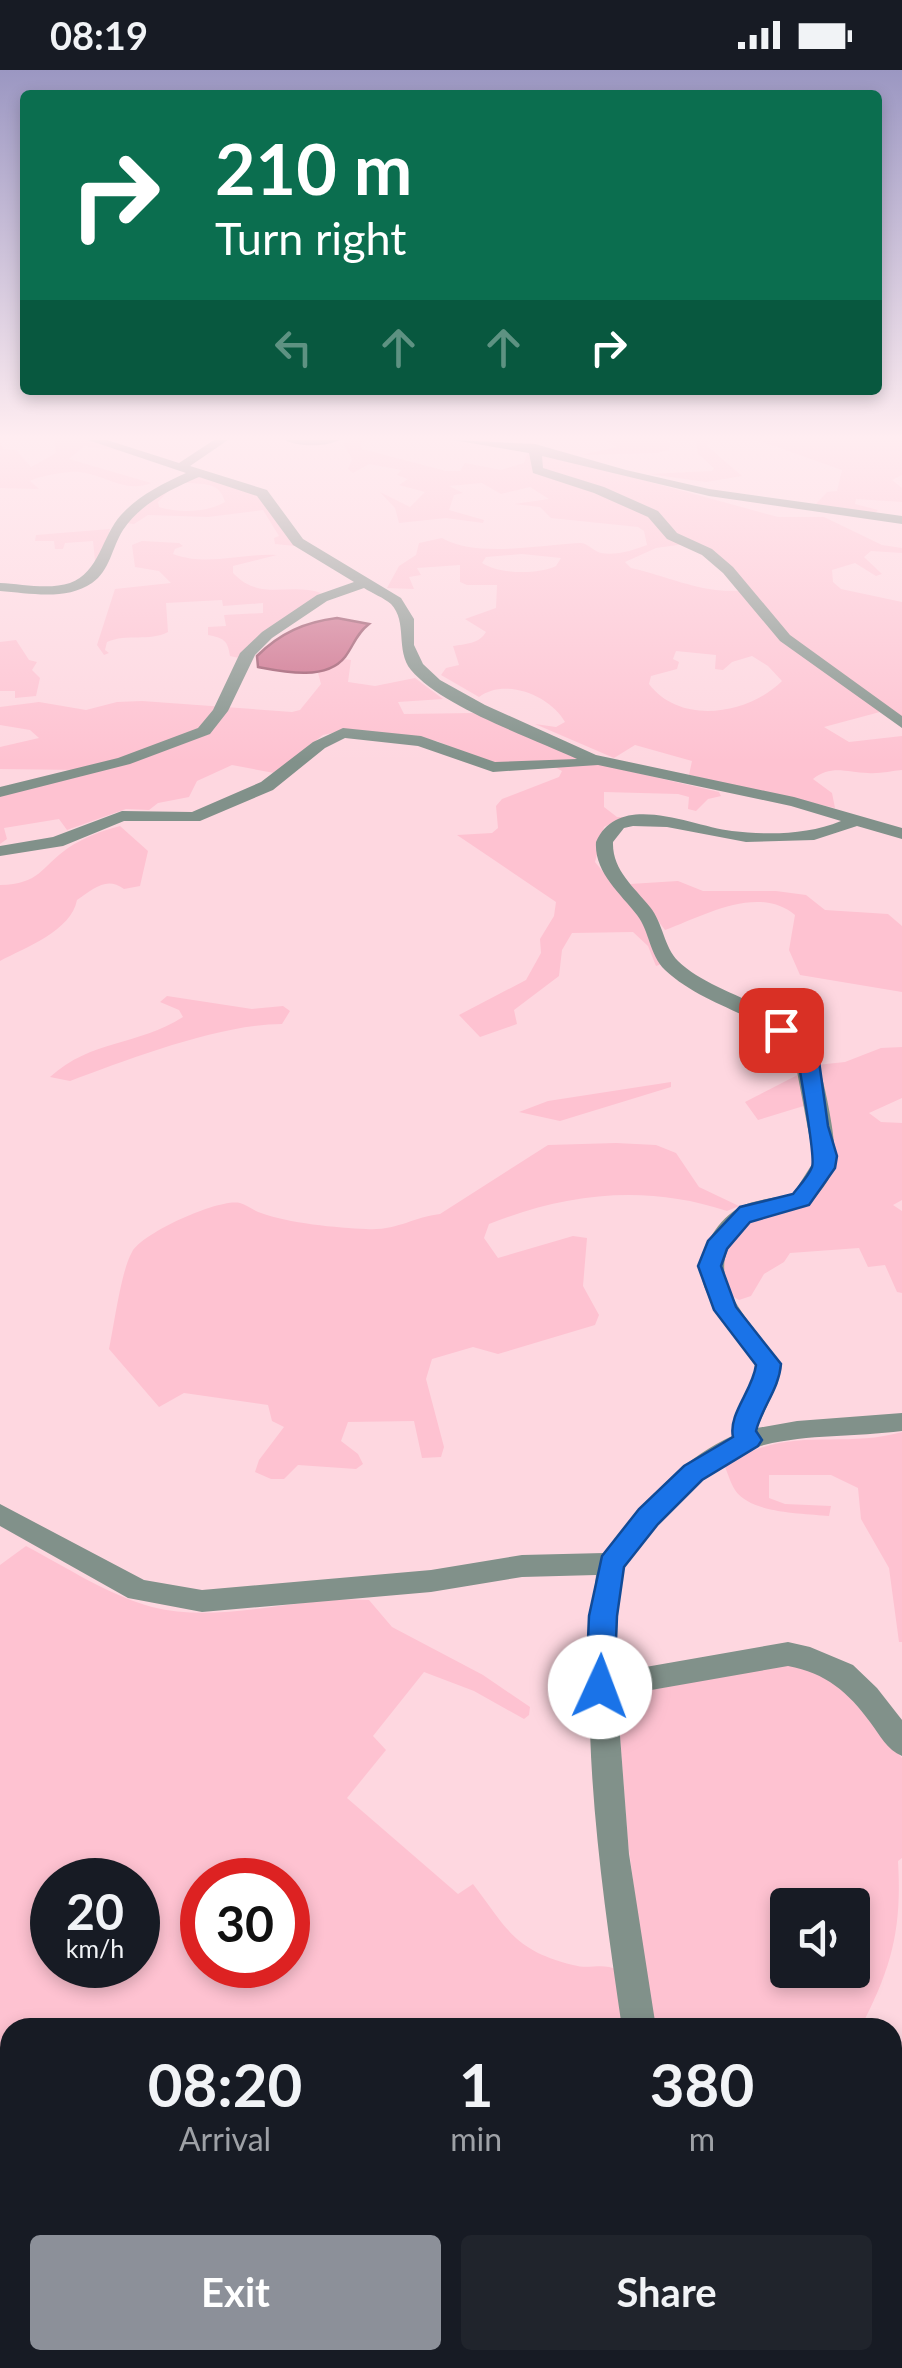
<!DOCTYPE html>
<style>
body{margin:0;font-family:Lato,sans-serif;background:#20242c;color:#f1f3f6;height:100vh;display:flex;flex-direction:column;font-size:38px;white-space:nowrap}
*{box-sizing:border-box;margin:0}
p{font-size:32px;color:#9ea1a6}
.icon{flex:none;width:55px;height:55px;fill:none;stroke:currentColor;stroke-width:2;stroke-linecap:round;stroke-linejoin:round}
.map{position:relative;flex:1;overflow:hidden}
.drawer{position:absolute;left:0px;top:1948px;width:902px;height:352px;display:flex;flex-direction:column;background:#171b24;border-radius:30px 30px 0 0;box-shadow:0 5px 15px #0003}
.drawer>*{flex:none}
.guide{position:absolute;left:20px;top:20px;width:862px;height:305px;border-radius:10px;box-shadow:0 5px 15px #0003;background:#0b6e4f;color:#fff;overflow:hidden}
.controls{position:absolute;left:770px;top:1818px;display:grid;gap:20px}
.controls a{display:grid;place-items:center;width:100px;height:100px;border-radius:10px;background:#171b24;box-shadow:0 5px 15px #0003;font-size:50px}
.speed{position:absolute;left:30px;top:1788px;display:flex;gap:20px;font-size:50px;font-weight:700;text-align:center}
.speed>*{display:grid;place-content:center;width:130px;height:130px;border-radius:50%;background:#171b24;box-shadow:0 5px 15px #0003;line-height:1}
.speed small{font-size:25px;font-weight:400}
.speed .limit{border:15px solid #d22;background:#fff;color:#111}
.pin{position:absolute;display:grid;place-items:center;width:85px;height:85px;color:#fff;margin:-42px;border-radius:20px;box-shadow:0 5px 15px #0006}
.me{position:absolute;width:110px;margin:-55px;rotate:2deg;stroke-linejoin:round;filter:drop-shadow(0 0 8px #0008)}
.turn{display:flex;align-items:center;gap:35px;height:210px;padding:0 30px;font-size:45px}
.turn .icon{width:130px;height:130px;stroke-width:2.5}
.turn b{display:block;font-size:70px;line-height:85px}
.lanes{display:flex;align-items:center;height:95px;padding:0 30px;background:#0003;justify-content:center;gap:50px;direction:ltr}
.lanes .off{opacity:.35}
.eta{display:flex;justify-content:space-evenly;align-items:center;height:170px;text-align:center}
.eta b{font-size:60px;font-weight:700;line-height:70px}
.primary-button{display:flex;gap:20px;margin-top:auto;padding:20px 30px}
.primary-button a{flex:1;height:115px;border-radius:10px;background:#8c9099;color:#fff;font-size:40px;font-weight:700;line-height:115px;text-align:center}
.primary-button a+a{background:#20242c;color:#f1f3f6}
.status{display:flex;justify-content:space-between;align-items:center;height:70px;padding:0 50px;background:#171b24;direction:ltr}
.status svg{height:28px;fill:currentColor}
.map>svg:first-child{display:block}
</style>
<div class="status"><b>08:19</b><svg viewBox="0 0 49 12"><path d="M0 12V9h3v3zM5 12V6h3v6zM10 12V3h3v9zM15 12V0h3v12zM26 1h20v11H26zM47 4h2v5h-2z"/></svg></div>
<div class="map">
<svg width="902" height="2298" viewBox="0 0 902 2298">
<rect width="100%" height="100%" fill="#fed7e0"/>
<!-- green -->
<path fill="#fec2d1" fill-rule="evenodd" d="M 54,370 L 87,370 L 122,381 L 84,376 L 69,389 L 151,413 C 125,424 104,404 79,402 C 68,401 40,406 30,411 L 39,419 L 0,418 L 0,371 L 3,379 L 16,380 L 31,397 L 56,383 Z
M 368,370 L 360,374 L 362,379 L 446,401 L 460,401 L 465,393 L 501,400 L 524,393 L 529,379 L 778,447 L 824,447 L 882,475 L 902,478 L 902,483 L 871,481 L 864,487 L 882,504 L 876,506 L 855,493 L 832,500 L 833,512 L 841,519 L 902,532 L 902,648 L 891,639 L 824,657 L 849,672 L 902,666 L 902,700 C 891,701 879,704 868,703 C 847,703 832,694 813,709 L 832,723 L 835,738 L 689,705 L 692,691 L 635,675 L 614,688 L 535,654 L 556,657 L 565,652 C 551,626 505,607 479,627 L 441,605 L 446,598 L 459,595 L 453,576 C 465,574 479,574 486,562 L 465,549 L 496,538 L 497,515 L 467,515 L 460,512 L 460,495 L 417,498 L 421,505 L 409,507 L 414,519 L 387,518 L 399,496 L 416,485 L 419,473 L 442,468 C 477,488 537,475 580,473 C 588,473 593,481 601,483 C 616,486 634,480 647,475 L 644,461 L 638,457 L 551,448 L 540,437 L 514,434 L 549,429 L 530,417 L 501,424 L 482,413 L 449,416 L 463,423 L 454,425 L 449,440 L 484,450 L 483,453 L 446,448 L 399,453 L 395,438 L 380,422 L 410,437 L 425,422 L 399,415 L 408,409 L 397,405 L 401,400 L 369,394 L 353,403 L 348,399 L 352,389 L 342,372 ZM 692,473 L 746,520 C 704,525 671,507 631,498 L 625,492 L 656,478 ZM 522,484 L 561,488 L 556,496 C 537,505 499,504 482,493 L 486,487 ZM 676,581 L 716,585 L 715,599 L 723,600 L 732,592 L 752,586 L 768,596 L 782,611 C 749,644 681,656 649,614 L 651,606 L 677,599 L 679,592 L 673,589 Z
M 604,370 L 666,370 L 670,374 L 669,380 L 657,383 L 581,385 L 617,377 Z
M 696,370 L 713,370 L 706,375 L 742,406 L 706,412 L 649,404 L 712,401 L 714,398 L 698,384 Z
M 757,370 L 902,370 L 902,405 L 892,410 L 902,418 L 902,432 L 856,429 L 855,434 L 878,440 L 875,443 L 815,435 L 827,422 L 837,421 L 842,400 Z
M 197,406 L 258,425 L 295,476 L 275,474 L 274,468 L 279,466 L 263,440 L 208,447 L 148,445 L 134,454 L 124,453 L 162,422 L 167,422 L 158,432 L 159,437 C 178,443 207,443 225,432 C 219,409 200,416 183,412 Z
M 110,459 L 101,489 L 95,490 L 93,471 L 65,473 L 63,479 L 55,479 L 54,471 L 35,471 L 36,465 Z
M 142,471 L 179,473 L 183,476 L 175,479 L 173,484 C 209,497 241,483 277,485 L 233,496 L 233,503 C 260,532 289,512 321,523 L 239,588 L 230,586 C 228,570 223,568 208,565 L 208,557 L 226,556 L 224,545 L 263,543 L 263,533 L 223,536 L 222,530 L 166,533 L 168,562 C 149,572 127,563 107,572 L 105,580 L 109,583 L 104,585 L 97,575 L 115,519 L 171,513 L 159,501 L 135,497 L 132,475 Z
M 16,570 L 29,590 L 37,592 L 32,600 L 40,608 L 36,626 L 15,628 L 15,621 L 0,621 L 0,572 Z
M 343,589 L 351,590 L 348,612 L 375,616 L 415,608 L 443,629 L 398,632 L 404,644 L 475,643 L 581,690 L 719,722 L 721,726 L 708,729 L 696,741 L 688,739 L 689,727 L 678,724 L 604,722 L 604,737 L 617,747 L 650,747 L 616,751 L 604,757 L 595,792 L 643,850 L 662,894 L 656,896 L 648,876 L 633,862 L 572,863 L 562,880 L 559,906 L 514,940 L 517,954 L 480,967 L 459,945 L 526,910 L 541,883 L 540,869 L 554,846 L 556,832 L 457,765 L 492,763 L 498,758 L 496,736 L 502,729 L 559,707 L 562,701 L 551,695 L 490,694 L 437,671 L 350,659 L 323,665 L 274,703 L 232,695 L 197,711 L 189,727 L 158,733 L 149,740 L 126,739 L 67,760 L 59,749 L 4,758 L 7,769 L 0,774 L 0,725 L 82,706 L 79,700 L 0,699 L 0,677 L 39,668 L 30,660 L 0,655 L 0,637 L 39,632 L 86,640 L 117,632 L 142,631 L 292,642 L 300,640 L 321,614 L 318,603 Z
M 120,756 L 148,781 L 140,816 L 124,819 C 106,806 94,819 77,830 C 71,861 26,877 0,891 L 0,815 C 40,814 40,798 68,778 C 85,767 101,761 120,756 Z
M 678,811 L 703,821 L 776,821 L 806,825 L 825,840 L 888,844 L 902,856 L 902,922 L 800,905 L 789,880 L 795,845 C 758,814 703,846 665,860 L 630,814 Z
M 167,926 L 252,939 L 283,936 L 290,941 L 282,954 C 220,954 129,989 70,1011 L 50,1007 C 92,969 138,976 183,947 L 179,940 L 160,932 Z
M 902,977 L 902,1028 L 869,1043 L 881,1052 L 902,1053 L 902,1130 L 893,1135 L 902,1141 L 902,1223 L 897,1222 L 885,1195 L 868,1197 L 859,1178 L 790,1183 L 784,1192 L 764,1204 L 751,1226 L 739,1230 L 725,1222 L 723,1188 L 728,1173 L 752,1147 L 796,1138 L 818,1120 L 820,1031 L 758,1050 L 745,1032 L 817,995 L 845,992 L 881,978 Z
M 671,1012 L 671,1017 L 560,1051 L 519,1042 L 548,1031 Z
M 616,1073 L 656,1075 L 676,1083 L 699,1117 L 739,1136 L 727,1141 C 646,1114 567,1123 489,1154 L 484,1168 L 498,1188 L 573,1166 L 587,1168 L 583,1216 L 599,1245 L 595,1255 L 498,1284 L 473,1277 L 432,1289 L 426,1309 L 444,1377 L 441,1387 L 422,1388 L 414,1351 L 348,1352 L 341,1371 L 358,1384 L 363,1394 L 356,1399 L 298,1395 L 284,1409 L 271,1409 L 255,1402 L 259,1390 L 284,1357 L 272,1351 L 268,1335 L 184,1323 L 159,1337 L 109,1279 C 114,1256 121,1201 132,1182 C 142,1163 219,1128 240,1133 C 247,1135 254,1141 261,1143 C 287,1153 338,1158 366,1159 C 397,1161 413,1147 440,1144 L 548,1075 Z
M 902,1362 L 902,1572 L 899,1572 L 889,1498 L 861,1449 L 858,1418 L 831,1405 L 769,1405 L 769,1428 L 785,1434 L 831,1436 L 829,1446 C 803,1443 751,1444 735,1420 C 731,1414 728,1404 725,1397 C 783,1353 840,1380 902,1362 Z
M 26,1476 C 66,1497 108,1525 152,1537 C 223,1555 298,1525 369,1530 L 392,1557 L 483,1605 L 530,1637 L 529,1645 L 524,1649 L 474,1621 L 424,1602 L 373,1666 L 386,1680 L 347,1728 L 458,1824 L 473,1814 C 508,1860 514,1880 573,1895 C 590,1900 602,1892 618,1900 L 626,1957 L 10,1958 L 10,2290 L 674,2290 L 676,2298 L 0,2298 L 0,1495 ZM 52,1810 L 138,1810 L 138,1895 L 52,1895 ZM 202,1810 L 288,1810 L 288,1895 L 202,1895 Z
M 785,1595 L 827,1601 L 902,1688 L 902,1788 L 898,1791 C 902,1859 892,1897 861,1957 L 652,1957 L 628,1772 L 617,1626 ZM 788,1835 L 852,1835 L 852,1900 L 788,1900 Z
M 893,2013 L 902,2015 L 902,2298 L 705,2298 L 704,2290 L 892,2290 Z"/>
<!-- water -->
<path fill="#c96c88" stroke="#965166" stroke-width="2.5" d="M 337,548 L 369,554 C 356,564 354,575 345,587 C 326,611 284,602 258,597 L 257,586 C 280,563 305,552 337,548 Z"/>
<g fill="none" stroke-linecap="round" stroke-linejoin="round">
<!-- minor -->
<path fill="#81918a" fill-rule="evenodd" d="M 88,370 L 107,370 L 179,393 L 214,370 L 228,370 L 190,396 L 267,420 L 303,469 L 401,528 L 414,549 L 414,575 L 423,594 L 440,610 L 485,635 L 596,685 L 794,727 L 902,758 L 902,769 L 857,756 L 814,770 L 746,772 L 667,757 L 633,756 L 624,758 L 613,772 C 612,800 634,817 650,837 C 663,853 664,877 678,891 C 712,924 784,936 809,970 C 820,985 840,1080 834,1097 C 830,1111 818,1124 809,1135 C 793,1139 769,1140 755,1148 C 749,1152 743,1160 738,1165 C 697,1208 758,1257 780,1294 L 778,1312 L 757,1358 L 797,1351 L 902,1343 L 902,1361 C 856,1367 808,1364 764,1375 C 718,1387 649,1453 626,1495 C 616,1513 617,1579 617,1602 L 788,1572 L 810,1577 L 853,1595 L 877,1618 L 902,1650 L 902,1686 C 887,1680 880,1665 870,1652 C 848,1622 826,1603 788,1596 L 617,1626 L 629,1784 L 656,1958 L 622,1958 C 600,1806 578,1657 596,1505 L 522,1507 L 431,1522 L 202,1542 L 128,1528 L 0,1456 L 0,1434 L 144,1510 L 202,1520 L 431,1500 L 522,1485 L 604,1483 C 641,1438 677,1391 732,1366 C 731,1342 755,1321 756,1294 C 741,1270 720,1249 707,1223 C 691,1193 712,1153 740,1137 C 754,1129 778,1128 793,1124 L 814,1091 L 792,975 C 755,943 701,934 665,900 C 649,884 650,862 637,845 C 620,823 594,802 596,772 C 619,720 691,756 732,761 C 768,765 807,765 841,751 L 791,736 L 598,695 L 493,702 L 418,676 L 345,668 L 325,678 L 273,720 L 200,751 L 124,751 L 63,776 L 0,786 L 0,776 L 53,767 L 122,741 L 192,742 L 261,712 L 313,672 L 343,658 L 421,666 L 495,692 L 577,689 C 532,668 442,637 411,600 C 395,580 408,552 391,534 C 384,528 372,523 364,518 L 327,531 L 272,568 L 255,585 L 228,641 L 210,664 L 130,694 L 0,727 L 0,717 L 118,688 L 198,658 L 213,640 L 240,583 L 262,562 L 317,525 L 354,512 L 293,475 L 257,426 L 199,407 C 171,419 140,434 123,460 C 112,477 110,501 92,513 C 66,531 29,523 0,521 L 0,513 C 22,514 49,520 70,513 C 99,503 102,466 121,445 C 138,426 162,414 186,403 Z
M 285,370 L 339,370 C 327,377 297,377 285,370 Z
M 453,370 L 535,374 L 626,400 L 709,419 L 902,446 L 902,454 L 709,426 L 542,386 L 543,398 L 604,417 L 658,441 L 677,463 L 712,479 L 733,497 L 790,565 L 902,646 L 902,658 L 780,571 L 723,503 L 702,485 L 667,469 L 648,447 L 594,423 L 533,403 L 529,383 Z
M 668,2290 L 706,2290 L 708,2298 L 670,2298 Z"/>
</g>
<!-- sky -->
<linearGradient id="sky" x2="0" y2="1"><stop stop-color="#9b97c2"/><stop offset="0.53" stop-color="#ffedf1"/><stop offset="1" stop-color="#ffedf1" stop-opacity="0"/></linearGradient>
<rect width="902" height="692" fill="url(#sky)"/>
<!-- route -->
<path fill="#1a73e8" stroke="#114b97" stroke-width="2.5" d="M 781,954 L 808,969 L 818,984 L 828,1056 L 837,1086 L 835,1098 L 809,1135 L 750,1152 L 727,1179 L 721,1196 L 736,1237 L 781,1294 C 779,1319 762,1337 756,1361 L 762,1370 L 758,1376 L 702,1410 L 658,1454 L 624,1497 L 617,1546 L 614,1617 L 610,1625 L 600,1629 L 590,1625 L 586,1617 L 589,1546 L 602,1486 L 639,1439 L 684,1396 L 733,1367 C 728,1344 753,1320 756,1295 L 714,1240 L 698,1196 L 708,1171 L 740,1137 L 793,1124 C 799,1116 808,1107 812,1097 C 816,1088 800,1002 797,984 L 771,960 Z"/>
</svg>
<div class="controls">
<a><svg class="icon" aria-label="sound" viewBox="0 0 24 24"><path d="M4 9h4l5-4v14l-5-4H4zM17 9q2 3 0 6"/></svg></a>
</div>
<div class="speed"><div>20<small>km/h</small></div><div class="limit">30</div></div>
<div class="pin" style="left:781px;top:960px;background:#d93025"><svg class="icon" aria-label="arrive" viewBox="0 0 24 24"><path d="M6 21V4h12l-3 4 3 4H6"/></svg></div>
<svg class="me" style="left:600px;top:1617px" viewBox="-20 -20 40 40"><circle r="19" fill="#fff"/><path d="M0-13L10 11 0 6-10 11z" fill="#1a73e8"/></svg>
<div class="guide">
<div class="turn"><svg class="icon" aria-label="right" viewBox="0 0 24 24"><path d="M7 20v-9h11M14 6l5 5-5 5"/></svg><div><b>210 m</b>Turn right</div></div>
<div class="lanes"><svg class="icon off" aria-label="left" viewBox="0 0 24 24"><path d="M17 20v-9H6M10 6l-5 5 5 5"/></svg><svg class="icon off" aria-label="ahead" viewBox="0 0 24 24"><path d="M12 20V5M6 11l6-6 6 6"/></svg><svg class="icon off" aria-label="ahead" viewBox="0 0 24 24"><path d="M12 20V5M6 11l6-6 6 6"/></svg><svg class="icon" aria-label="right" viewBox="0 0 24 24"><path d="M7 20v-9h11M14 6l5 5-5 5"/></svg></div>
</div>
<section class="drawer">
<div class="eta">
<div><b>08:20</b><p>Arrival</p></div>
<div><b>1</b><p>min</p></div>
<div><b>380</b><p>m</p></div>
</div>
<div class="primary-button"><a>Exit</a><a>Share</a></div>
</section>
</div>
